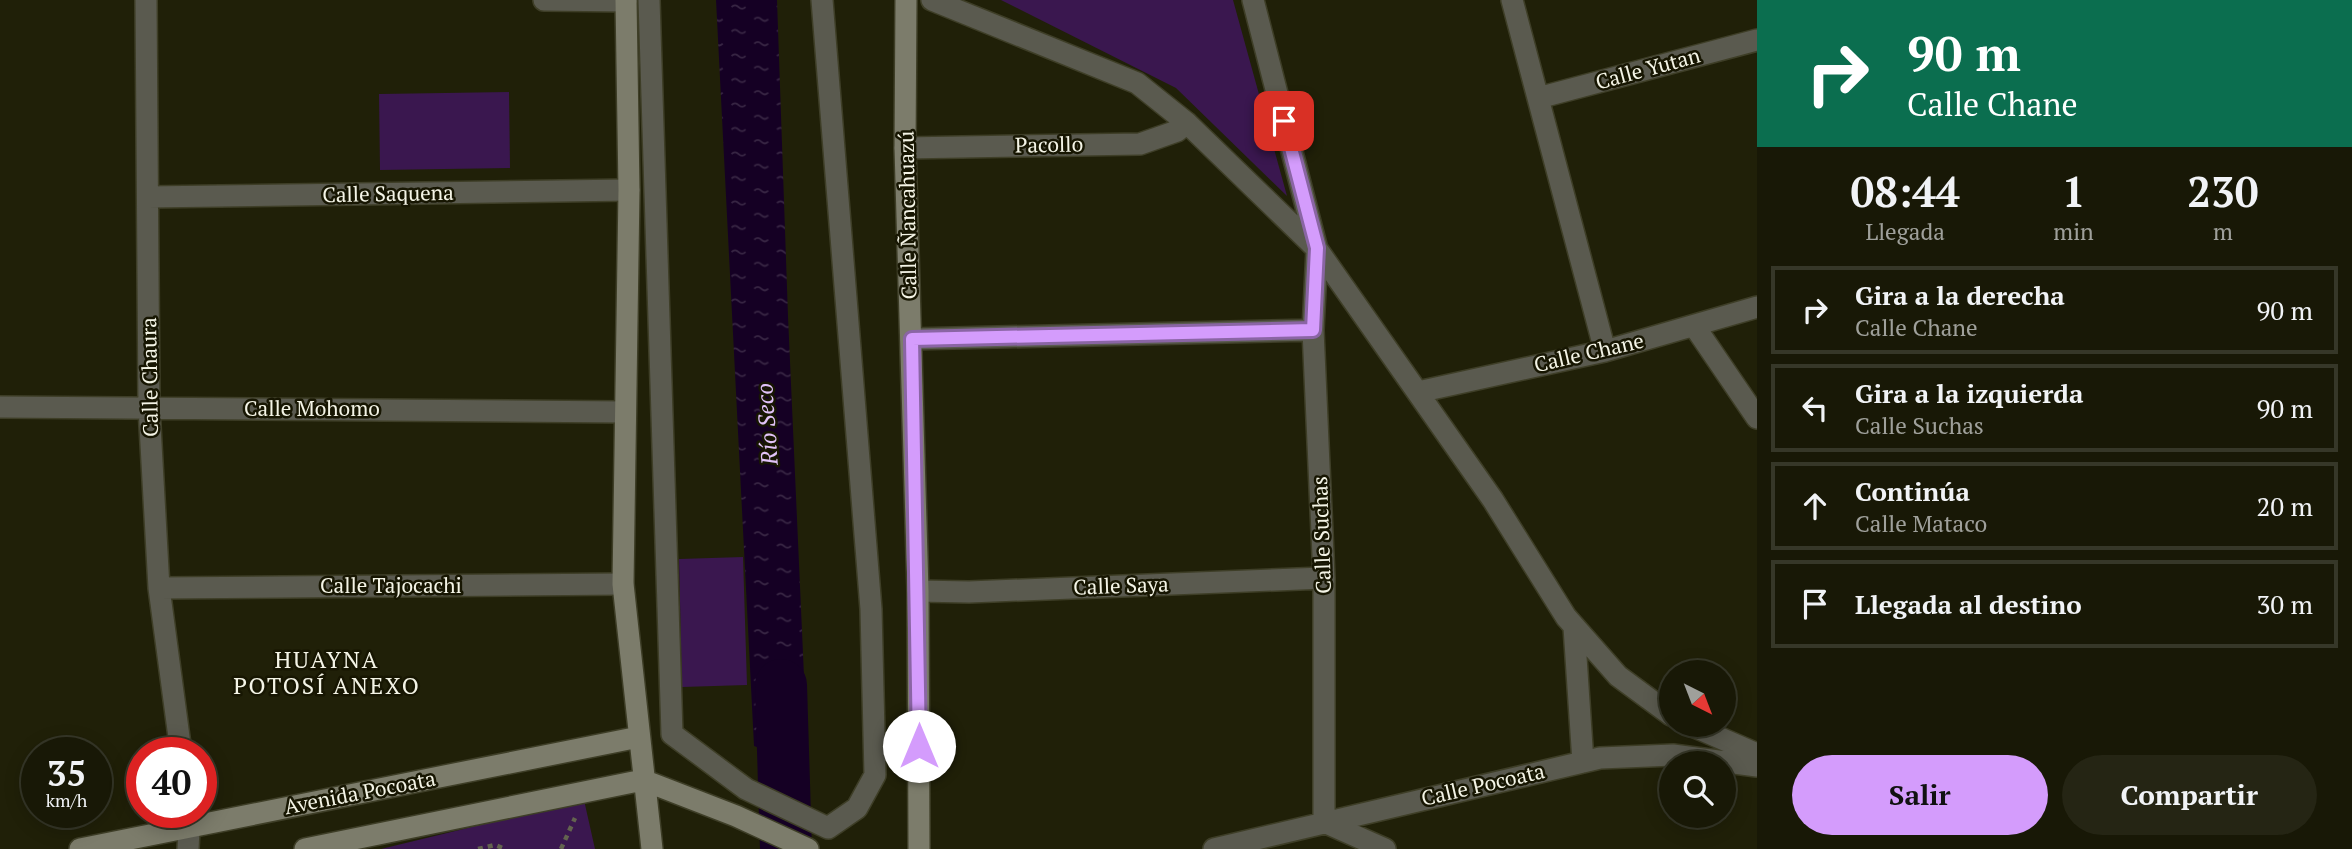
<!DOCTYPE html>
<html lang="es">
<meta charset="utf-8">
<style>
body{margin:0;font-family:"PT Serif",serif;background:#252514;color:#f1f3f6;height:100vh;display:flex;flex-direction:column;font-size:26px;white-space:nowrap}
*{box-sizing:border-box;margin:0}
p{font-size:23px;color:#9fa09b}
.icon{flex:none;width:38px;height:38px;fill:none;stroke:currentColor;stroke-width:2;stroke-linecap:round;stroke-linejoin:round}
.map{position:relative;flex:1;overflow:hidden}
.sheet{display:flex;flex-direction:column;background:#181806;width:595px}
.sheet>*{flex:none}
.hud{background:#0b6e4f;color:#fff;overflow:hidden}
.needle{width:46px;rotate:138deg}
.controls{position:absolute;left:1659px;top:660px;display:grid;gap:14px}
.controls a{display:grid;place-items:center;width:77px;height:77px;border-radius:50%;background:#181806;box-shadow:0 4px 18px #0003,0 0 0 2px #363728;font-size:35px}
.speed{position:absolute;left:21px;top:737px;display:flex;gap:14px;font-size:35px;font-weight:700;text-align:center}
.speed>*{display:grid;place-content:center;width:91px;height:91px;border-radius:50%;background:#181806;box-shadow:0 4px 18px #0003,0 0 0 2px #363728;line-height:1}
.speed small{font-size:18px;font-weight:400}
.speed .limit{border:10px solid #d22;background:#fff;color:#111}
.pin{position:absolute;display:grid;place-items:center;width:60px;height:60px;color:#fff;margin:-30px;border-radius:14px;box-shadow:0 4px 10px #0006}
.me{position:absolute;width:77px;margin:-38px;rotate:0deg;stroke-linejoin:round;filter:drop-shadow(0 0 5px #0008)}
.turn{display:flex;align-items:center;gap:24px;height:147px;padding:0 35px;font-size:32px}
.turn .icon{width:91px;height:91px;stroke-width:2.5}
.turn b{display:block;font-size:49px;line-height:60px}
.eta{display:flex;justify-content:space-evenly;align-items:center;height:119px;text-align:center}
.eta b{font-size:42px;font-weight:800;line-height:49px}
.action{display:flex;gap:14px;margin-top:auto;padding:14px 35px}
.action a{flex:1;height:80px;border-radius:42px;background:#d49cfc;color:#111;font-size:28px;font-weight:800;line-height:80px;text-align:center}
.action a+a{background:#252514;color:#f1f3f6}
ul{padding:0;list-style:none}
li{display:flex;align-items:center;gap:21px;height:88px;margin:0 14px 10px;padding:0 21px;border:4px solid #363728;border-radius:0px}
li div{flex:1}
li b{display:block;font-size:26px}
li em{font-style:normal}
main{display:flex;flex:1;min-height:0}
.map>svg:first-child{display:block}
</style>
<main>
<div class="map">
<svg width="1757" height="849" viewBox="0 0 1757 849">
<defs>
<pattern id="water-ripples" width="26" height="14" patternUnits="userSpaceOnUse" patternTransform="scale(1.75)"><rect width="26" height="14" fill="#150024"/><path d="M2 4q2-2 4 0t4 0M15 11q2-2 4 0t4 0" fill="none" stroke="#382644"/></pattern>
</defs>
<rect width="100%" height="100%" fill="#202008"/>
<!-- park -->
<path fill="#3a174f" d="M 1001,0 L 1233,0 L 1287,196 L 1176,88 Z
M 509,92 L 510,168 L 380,170 L 379,94 Z
M 743,557 L 747,685 L 682,687 L 679,559 Z
M 584,800 L 595,849 L 381,849 Z"/>
<!-- water -->
<path fill="url(#water-ripples)" d="M 716,0 L 777,0 L 788,316 L 808,766 L 754,746 Z"/>
<g fill="none" stroke-linecap="round" stroke-linejoin="round">
<!-- river -->
<path stroke="#150024" stroke-width="52" d="M 781,685 L 786,849"/>
<defs>
<path id="street" d="M 146,0 L 149,408 L 159,588 L 181,752
M 544,0 L 626,1
M 649,0 L 672,734 L 746,789 L 828,828 L 857,808 L 875,775 L 871,609 L 822,0
M 932,0 L 1137,83 L 1187,123 L 1317,249 L 1493,500 L 1566,617 L 1618,676 L 1671,715
M 1253,0 L 1317,249 L 1313,330 L 1324,578 L 1324,822 L 1385,849
M 1512,0 L 1605,351
M 1538,98 L 1757,40
M 905,148 L 1140,144 L 1177,131 L 1187,123
M 148,197 L 629,190
M 1695,327 L 1757,418
M 911,339 L 1313,330
M 1418,392 L 1605,351 L 1757,307
M 0,407 L 624,412
M 159,588 L 623,584
M 918,591 L 969,592 L 1324,578
M 1574,627 L 1583,762
M 1688,724 L 1757,754
M 188,849 L 190,812
M 1214,849 L 1600,758 L 1673,755 L 1757,766"/>
<path id="secondary" d="M 626,0 L 629,190 L 623,584 L 652,849
M 906,0 L 905,148 L 918,591 L 919,849
M 643,780 L 736,816 L 808,849
M 80,849 L 639,737
M 305,849 L 643,780"/>
</defs>
<!-- street casing -->
<use href="#street" stroke="#3e3e27" stroke-width="24"/>
<!-- secondary casing -->
<use href="#secondary" stroke="#3e3e27" stroke-width="24"/>
<!-- path -->
<path stroke="#63634f" stroke-width="4.5" stroke-dasharray="5 5" stroke-linecap="butt" d="M 478,849 L 495,845 L 505,849
M 561,849 L 575,818"/>
<!-- street -->
<use href="#street" stroke="#5a5a4f" stroke-width="21"/>
<!-- secondary -->
<use href="#secondary" stroke="#7c7c6b" stroke-width="21"/>
</g>
<g fill="none" stroke-linecap="round" stroke-linejoin="round">
<defs>
<path id="route" d="M 919,746 L 912,339 L 1313,330 L 1317,248 L 1284,121"/>
</defs>
<!-- route casing -->
<use href="#route" stroke="#8a65a4" stroke-width="18"/>
<!-- route -->
<use href="#route" stroke="#d49cfc" stroke-width="12"/>
</g>
<g text-anchor="middle" stroke-width="5" stroke-linejoin="round" paint-order="stroke">
<!-- street labels -->
<g font-size="21" fill="#f4f4e6" stroke="#171602">
<text transform="translate(1648 69) rotate(-15)" y="7">Calle Yutan</text>
<text transform="translate(1049 145) rotate(-1)" y="7">Pacollo</text>
<text transform="translate(388 194) rotate(-1)" y="7">Calle Saquena</text>
<text transform="translate(908 215) rotate(-91)" y="7">Calle Ñancahuazú</text>
<text transform="translate(1589 353) rotate(-13)" y="7">Calle Chane</text>
<text transform="translate(150 377) rotate(-91)" y="7">Calle Chaura</text>
<text x="312" y="416">Calle Mohomo</text>
<text transform="translate(1322 535) rotate(-92)" y="7">Calle Suchas</text>
<text x="391" y="593">Calle Tajocachi</text>
<text transform="translate(1121 586) rotate(-2)" y="7">Calle Saya</text>
<text transform="translate(1483 785) rotate(-13)" y="7">Calle Pocoata</text>
<text transform="translate(360 793) rotate(-11)" y="7">Avenida Pocoata</text>
</g>
<!-- water labels -->
<g font-size="23" font-style="italic" fill="#e1c2f8" stroke="#171602">
<text transform="translate(767 424) rotate(-94)" y="8">Río Seco</text>
</g>
<!-- neighbourhood labels -->
<g font-size="23" letter-spacing="2" fill="#f4f4e6" stroke="#171602">
<text x="327" y="668">HUAYNA<tspan x="327" dy="26">POTOSÍ ANEXO</tspan></text>
</g>
</g>
</svg>
<div class="controls">
<a><svg class="needle" viewBox="-14 -14 28 28"><path d="M0-13l5 13h-10z" fill="#e53935"/><path d="M0 13l5-13h-10z" fill="#9fa09b"/></svg></a>
<a><svg class="icon" aria-label="search" viewBox="0 0 24 24"><circle cx="10" cy="10" r="6"/><path d="M15 15l6 6"/></svg></a>
</div>
<div class="speed"><div>35<small>km/h</small></div><div class="limit">40</div></div>
<div class="pin" style="left:1284px;top:121px;background:#d93025"><svg class="icon" aria-label="arrive" viewBox="0 0 24 24"><path d="M6 21V4h12l-3 4 3 4H6"/></svg></div>
<svg class="me" style="left:919px;top:746px" viewBox="-20 -20 40 40"><circle r="19" fill="#fff"/><path d="M0-13L10 11 0 6-10 11z" fill="#d49cfc"/></svg>
</div>
<section class="sheet">
<div class="hud">
<div class="turn"><svg class="icon" aria-label="right" viewBox="0 0 24 24"><path d="M7 20v-9h11M14 6l5 5-5 5"/></svg><div><b>90 m</b>Calle Chane</div></div>
</div>
<div class="eta">
<div><b>08:44</b><p>Llegada</p></div>
<div><b>1</b><p>min</p></div>
<div><b>230</b><p>m</p></div>
</div>
<ul>
<li><svg class="icon" aria-label="right" viewBox="0 0 24 24"><path d="M7 20v-9h11M14 6l5 5-5 5"/></svg><div><b>Gira a la derecha</b><p>Calle Chane</p></div><em>90 m</em></li>
<li><svg class="icon" aria-label="left" viewBox="0 0 24 24"><path d="M17 20v-9H6M10 6l-5 5 5 5"/></svg><div><b>Gira a la izquierda</b><p>Calle Suchas</p></div><em>90 m</em></li>
<li><svg class="icon" aria-label="ahead" viewBox="0 0 24 24"><path d="M12 20V5M6 11l6-6 6 6"/></svg><div><b>Continúa</b><p>Calle Mataco</p></div><em>20 m</em></li>
<li><svg class="icon" aria-label="arrive" viewBox="0 0 24 24"><path d="M6 21V4h12l-3 4 3 4H6"/></svg><div><b>Llegada al destino</b></div><em>30 m</em></li>
</ul>
<div class="action"><a>Salir</a><a>Compartir</a></div>
</section>
</main>
